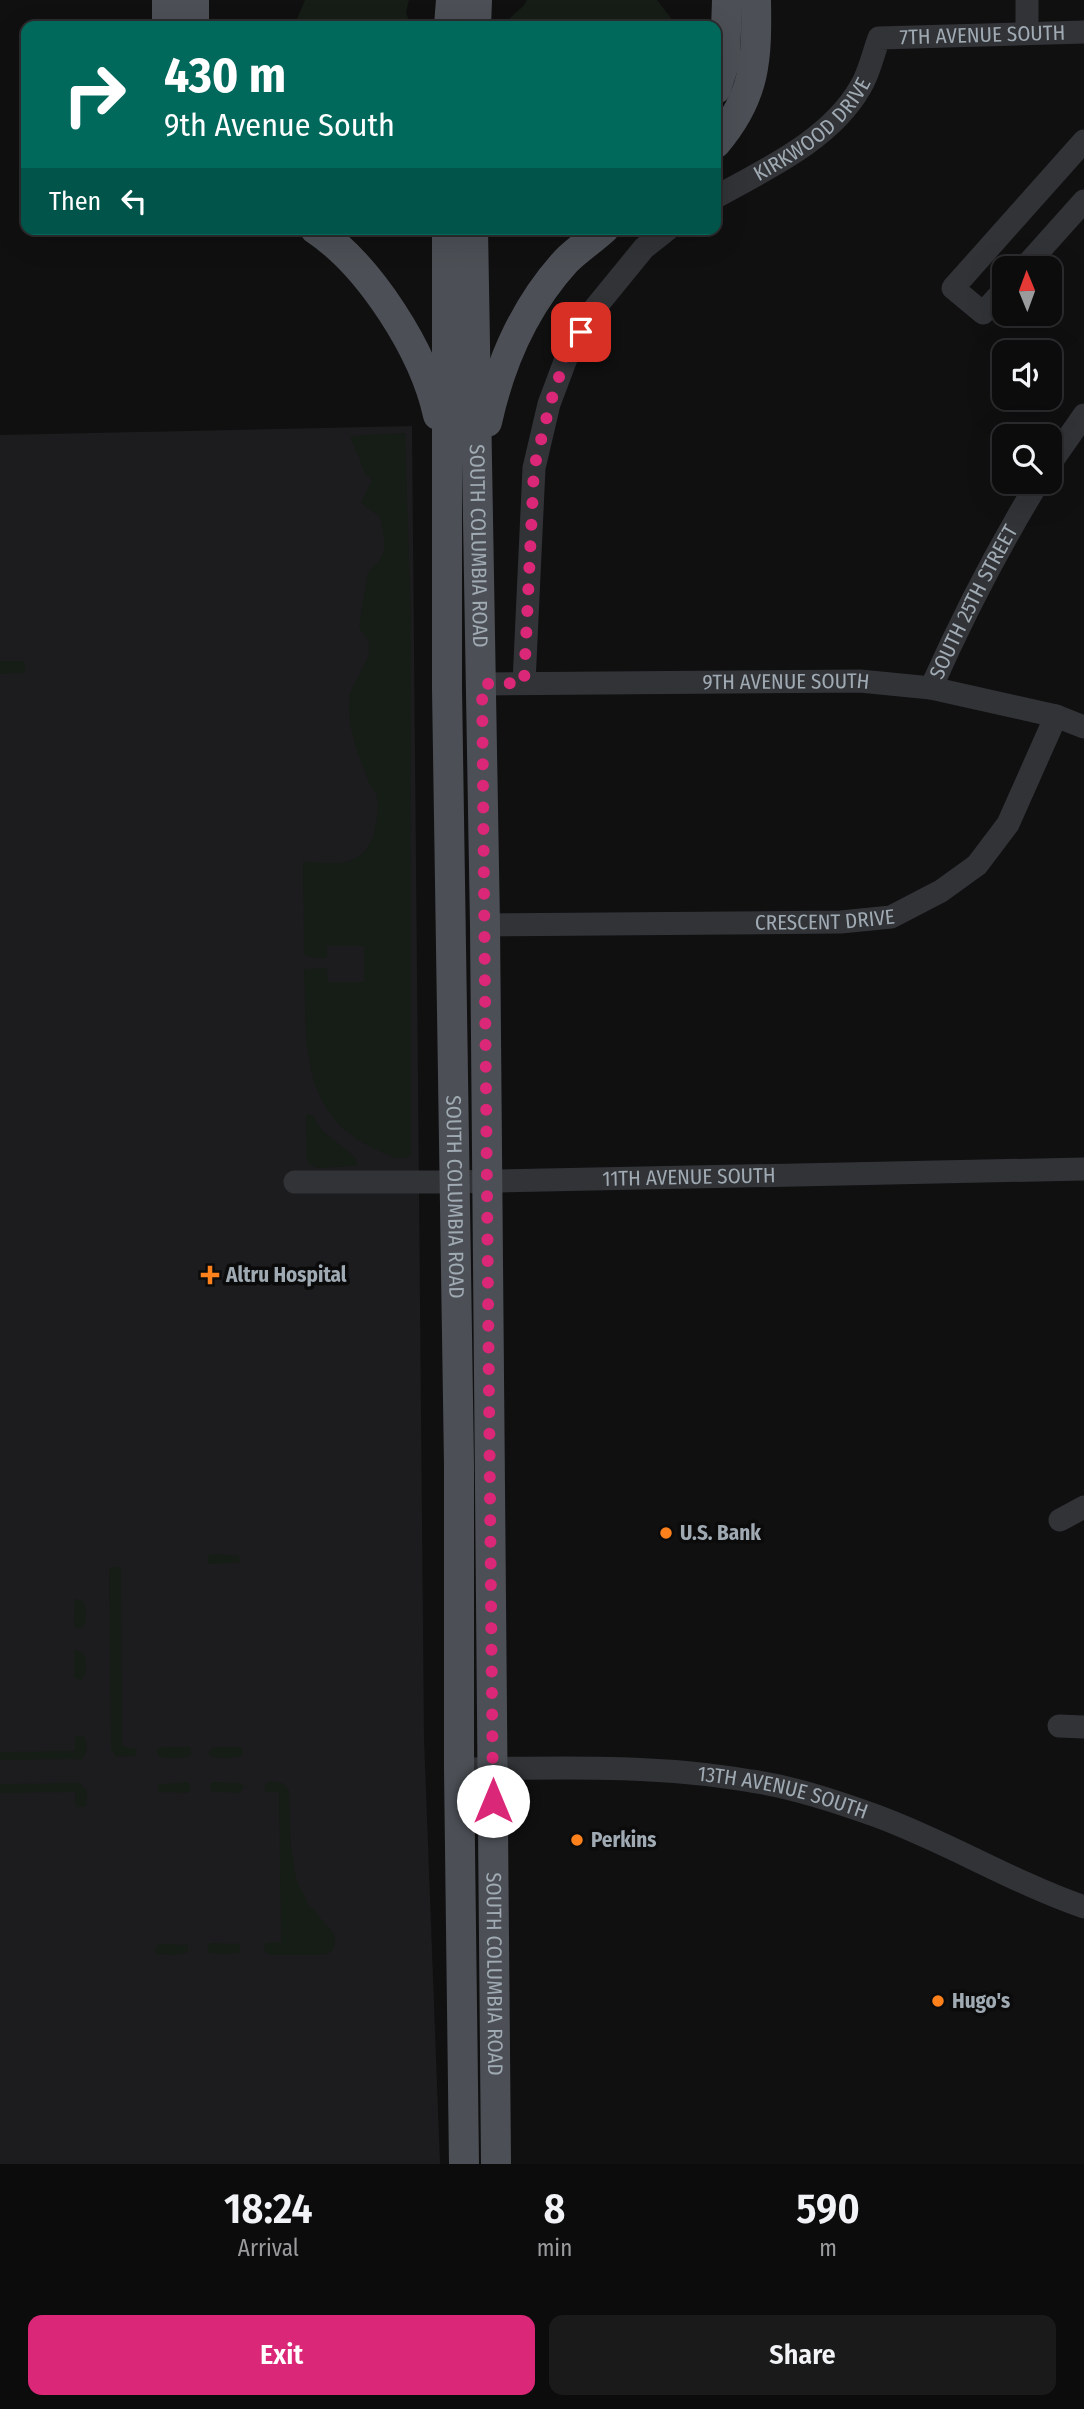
<!DOCTYPE html>
<style>
body{margin:0;font-family:"Fira Sans Condensed",sans-serif;background:#1a1a1b;color:#f1f3f6;height:100vh;display:flex;flex-direction:column;font-size:26px;white-space:nowrap}
*{box-sizing:border-box;margin:0}
p{font-size:23px;color:#9a9b9d}
.icon{flex:none;width:38px;height:38px;fill:none;stroke:currentColor;stroke-width:2;stroke-linecap:round;stroke-linejoin:round}
.map{position:relative;height:2164px;overflow:hidden}
.side{display:flex;flex-direction:column;background:#0c0c0d;flex:1}
.side>*{flex:none}
.guide{position:absolute;left:21px;top:21px;width:700px;height:214px;border-radius:14px;box-shadow:0 7px 28px #0002,0 0 0 2px #2c2c2e;background:#00695c;color:#fff;overflow:hidden}
.needle{width:46px;rotate:359deg}
.fabs{position:absolute;left:992px;top:256px;display:grid;gap:14px}
.fabs a{display:grid;place-items:center;width:70px;height:70px;border-radius:14px;background:#0c0c0d;box-shadow:0 7px 28px #0002,0 0 0 2px #2c2c2e;font-size:35px}
.pin{position:absolute;display:grid;place-items:center;width:60px;height:60px;color:#fff;margin:-30px;border-radius:14px;box-shadow:0 4px 10px #0006}
.me{position:absolute;width:77px;margin:-38px;rotate:0deg;stroke-linejoin:round;filter:drop-shadow(0 0 5px #0008)}
.turn{display:flex;align-items:center;gap:24px;height:147px;padding:0 28px;font-size:32px}
.turn .icon{width:91px;height:91px;stroke-width:2.5}
.turn b{display:block;font-size:49px;line-height:60px}
.then{display:flex;align-items:center;height:66px;padding:0 28px;background:#0003;gap:14px;font-size:26px}
.eta{display:flex;justify-content:space-evenly;align-items:center;height:119px;text-align:center}
.eta b{font-size:42px;font-weight:600;line-height:49px}
.primary-button{display:flex;gap:14px;margin-top:auto;padding:14px 28px}
.primary-button a{flex:1;height:80px;border-radius:14px;background:#db2777;color:#fff;font-size:28px;font-weight:600;line-height:80px;text-align:center}
.primary-button a+a{background:#1a1a1b;color:#f1f3f6}
.map>svg:first-child{display:block}
</style>
<div class="map">
<svg width="1084" height="2164" viewBox="0 0 1084 2164">
<rect width="100%" height="100%" fill="#101011"/>
<!-- built -->
<path fill="#1c1c1e" d="M 412,426 L 424,1738 L 440,2164 L 0,2164 L 0,435 Z"/>
<!-- green -->
<path fill="#161c16" d="M 305,0 L 409,0 L 406,12 L 411,26 L 294,26 Z
M 527,0 L 657,0 L 677,26 L 505,26 C 510,14 522,11 527,0 Z
M 405,433 L 411,618 L 411,1155 C 399,1162 387,1155 375,1149 C 298,1113 307,1041 304,969 L 327,968 L 328,982 L 364,982 L 364,946 L 327,946 L 327,958 L 313,958 L 304,955 L 303,861 C 336,865 366,868 375,829 C 377,819 379,806 377,797 C 375,790 369,784 367,778 C 358,754 347,726 349,700 C 350,681 375,660 368,640 C 366,636 361,631 359,627 L 368,571 C 391,556 384,541 380,517 L 361,503 L 372,480 L 366,475 L 350,436 Z
M 0,661 L 25,661 L 25,673 L 0,674 Z
M 308,1114 L 312,1115 L 323,1131 L 357,1159 L 357,1164 L 354,1166 L 317,1168 L 310,1165 L 307,1159 L 306,1116 Z
M 212,1554 L 239,1556 L 240,1563 L 208,1564 L 208,1556 Z
M 109,1567 L 121,1567 L 122,1746 L 137,1749 L 136,1756 L 116,1757 L 111,1748 Z
M 75,1599 L 83,1601 C 87,1608 88,1624 81,1629 L 74,1627 Z
M 74,1650 L 83,1652 C 87,1660 88,1675 81,1680 L 74,1678 Z
M 79,1735 L 84,1737 C 88,1744 88,1754 81,1759 L 0,1760 L 0,1752 L 75,1751 L 75,1738 Z
M 162,1747 L 191,1747 L 191,1755 C 182,1759 168,1759 159,1756 L 157,1751 Z
M 213,1747 L 242,1747 L 242,1755 C 233,1759 219,1759 210,1756 L 209,1751 Z
M 271,1781 L 284,1784 L 289,1789 L 291,1849 L 296,1879 L 309,1905 L 335,1935 L 335,1943 L 332,1951 L 326,1955 L 271,1955 L 266,1953 L 263,1947 L 267,1943 L 281,1942 L 279,1792 L 266,1792 L 264,1790 L 266,1783 Z
M 185,1782 L 190,1784 L 191,1789 L 187,1793 L 158,1792 L 158,1785 Z
M 215,1782 L 242,1783 L 244,1788 L 239,1793 L 210,1791 L 210,1784 Z
M 79,1783 L 87,1790 L 86,1807 L 76,1807 L 75,1792 L 0,1793 L 0,1784 Z
M 211,1943 L 240,1944 L 240,1952 C 231,1955 217,1955 208,1952 L 207,1948 Z
M 159,1944 L 188,1945 L 188,1952 C 180,1956 165,1956 156,1953 L 155,1948 Z"/>
<g fill="none" stroke-linecap="round" stroke-linejoin="round">
<!-- minor -->
<g stroke="#313337" stroke-width="23">
<path d="M 1027,0 L 1027,33"/>
<path id="s1" d="M 716,197 C 766,169 830,140 860,88 C 869,74 873,54 879,38 L 1084,32"/>
<path d="M 1024,268 L 1084,201"/>
<path d="M 1004,290 L 983,313 L 953,288 L 1084,141"/>
<path d="M 1050,464 L 1084,415"/>
<path d="M 524,683 L 534,468 L 549,404 L 567,356 L 595,308 L 644,248 L 668,229"/>
<path id="s2" d="M 482,684 L 860,681 L 931,688 L 1056,716 L 1084,727"/>
<path id="s3" d="M 931,688 C 963,616 998,548 1039,481"/>
<path id="s4" d="M 485,925 L 841,922 L 891,917 L 941,891 L 977,865 L 1008,824 L 1056,716"/>
<path id="s5" d="M 295,1182 L 453,1182 L 1084,1169"/>
<path d="M 1060,1520 L 1084,1507"/>
<path d="M 1059,1726 L 1084,1727"/>
<path id="s6" d="M 459,1769 C 556,1768 654,1764 751,1781 C 793,1787 835,1801 874,1815 C 946,1841 1012,1882 1084,1907"/>
</g>
<!-- major -->
<g stroke="#4c5056" stroke-width="30">
<path d="M 167,0 L 167,26"/>
<path d="M 194,0 L 194,26"/>
<path d="M 449,26 L 451,0"/>
<path d="M 476,26 L 477,0"/>
<path d="M 716,89 L 725,61 L 727,0"/>
<path d="M 716,143 C 756,96 757,59 756,0"/>
<path d="M 315,229 C 370,266 424,351 438,415"/>
<path id="s7" d="M 447,229 L 447,688 L 459,1464 L 459,1769 L 464,2164"/>
<path id="s8" d="M 473,229 L 485,925 L 496,2164"/>
<path d="M 487,422 C 500,363 525,306 566,261 C 577,250 592,240 604,229"/>
</g>
</g>
<g fill="none" stroke-linecap="round" stroke-linejoin="round">
<!-- route -->
<path stroke="#db2777" stroke-width="12" stroke-dasharray="0 21.6" d="M 493,1801 L 482,684 L 524,683 L 534,468 L 550,404 L 566,356 L 581,332"/>
</g>
<!-- markers -->
<g fill="#fe811b" stroke="#0b0b0c" stroke-width="2.5">
<path d="M206.5 1264.5h7v7h7v7h-7v7h-7v-7h-7v-7h7z"/>
<circle cx="666" cy="1533" r="7"/>
<circle cx="577" cy="1840" r="7"/>
<circle cx="938" cy="2001" r="7"/>
</g>
<g text-anchor="middle" stroke-width="7" stroke-linejoin="round" paint-order="stroke">
<!-- street labels -->
<g font-size="21" fill="#a0aab3" stroke="#0b0b0c">
<text dy="7" stroke="none"><textPath href="#s1" startOffset="340">7TH AVENUE SOUTH</textPath></text>
<text dy="7" stroke="none"><textPath href="#s1" startOffset="119">KIRKWOOD DRIVE</textPath></text>
<text dy="7" stroke="none"><textPath href="#s8" startOffset="317">SOUTH COLUMBIA ROAD</textPath></text>
<text dy="7" stroke="none"><textPath href="#s3" startOffset="96">SOUTH 25TH STREET</textPath></text>
<text dy="7" stroke="none"><textPath href="#s2" startOffset="304">9TH AVENUE SOUTH</textPath></text>
<text dy="7" stroke="none"><textPath href="#s4" startOffset="340">CRESCENT DRIVE</textPath></text>
<text dy="7" stroke="none"><textPath href="#s5" startOffset="394">11TH AVENUE SOUTH</textPath></text>
<text dy="7" stroke="none"><textPath href="#s7" startOffset="968">SOUTH COLUMBIA ROAD</textPath></text>
<text dy="7" stroke="none"><textPath href="#s6" startOffset="326">13TH AVENUE SOUTH</textPath></text>
<text dy="7" stroke="none"><textPath href="#s8" startOffset="1745">SOUTH COLUMBIA ROAD</textPath></text>
</g>
<!-- poi labels -->
<g font-size="21" font-weight="bold" fill="#a0aab3" stroke="#0b0b0c" text-anchor="start">
<text x="226" y="1282">Altru Hospital</text>
<text x="680" y="1540">U.S. Bank</text>
<text x="591" y="1847">Perkins</text>
<text x="952" y="2008">Hugo's</text>
</g>
</g>
</svg>
<div class="fabs">
<a><svg class="needle" viewBox="-14 -14 28 28"><path d="M0-13l5 13h-10z" fill="#e53935"/><path d="M0 13l5-13h-10z" fill="#9a9b9d"/></svg></a>
<a><svg class="icon" aria-label="sound" viewBox="0 0 24 24"><path d="M4 9h4l5-4v14l-5-4H4zM17 9q2 3 0 6"/></svg></a>
<a><svg class="icon" aria-label="search" viewBox="0 0 24 24"><circle cx="10" cy="10" r="6"/><path d="M15 15l6 6"/></svg></a>
</div>
<div class="pin" style="left:581px;top:332px;background:#d93025"><svg class="icon" aria-label="arrive" viewBox="0 0 24 24"><path d="M6 21V4h12l-3 4 3 4H6"/></svg></div>
<svg class="me" style="left:493px;top:1801px" viewBox="-20 -20 40 40"><circle r="19" fill="#fff"/><path d="M0-13L10 11 0 6-10 11z" fill="#db2777"/></svg>
<div class="guide">
<div class="turn"><svg class="icon" aria-label="right" viewBox="0 0 24 24"><path d="M7 20v-9h11M14 6l5 5-5 5"/></svg><div><b>430 m</b>9th Avenue South</div></div>
<div class="then">Then<svg class="icon" aria-label="left" viewBox="0 0 24 24"><path d="M17 20v-9H6M10 6l-5 5 5 5"/></svg></div>
</div>
</div>
<section class="side">
<div class="eta">
<div><b>18:24</b><p>Arrival</p></div>
<div><b>8</b><p>min</p></div>
<div><b>590</b><p>m</p></div>
</div>
<div class="primary-button"><a>Exit</a><a>Share</a></div>
</section>
